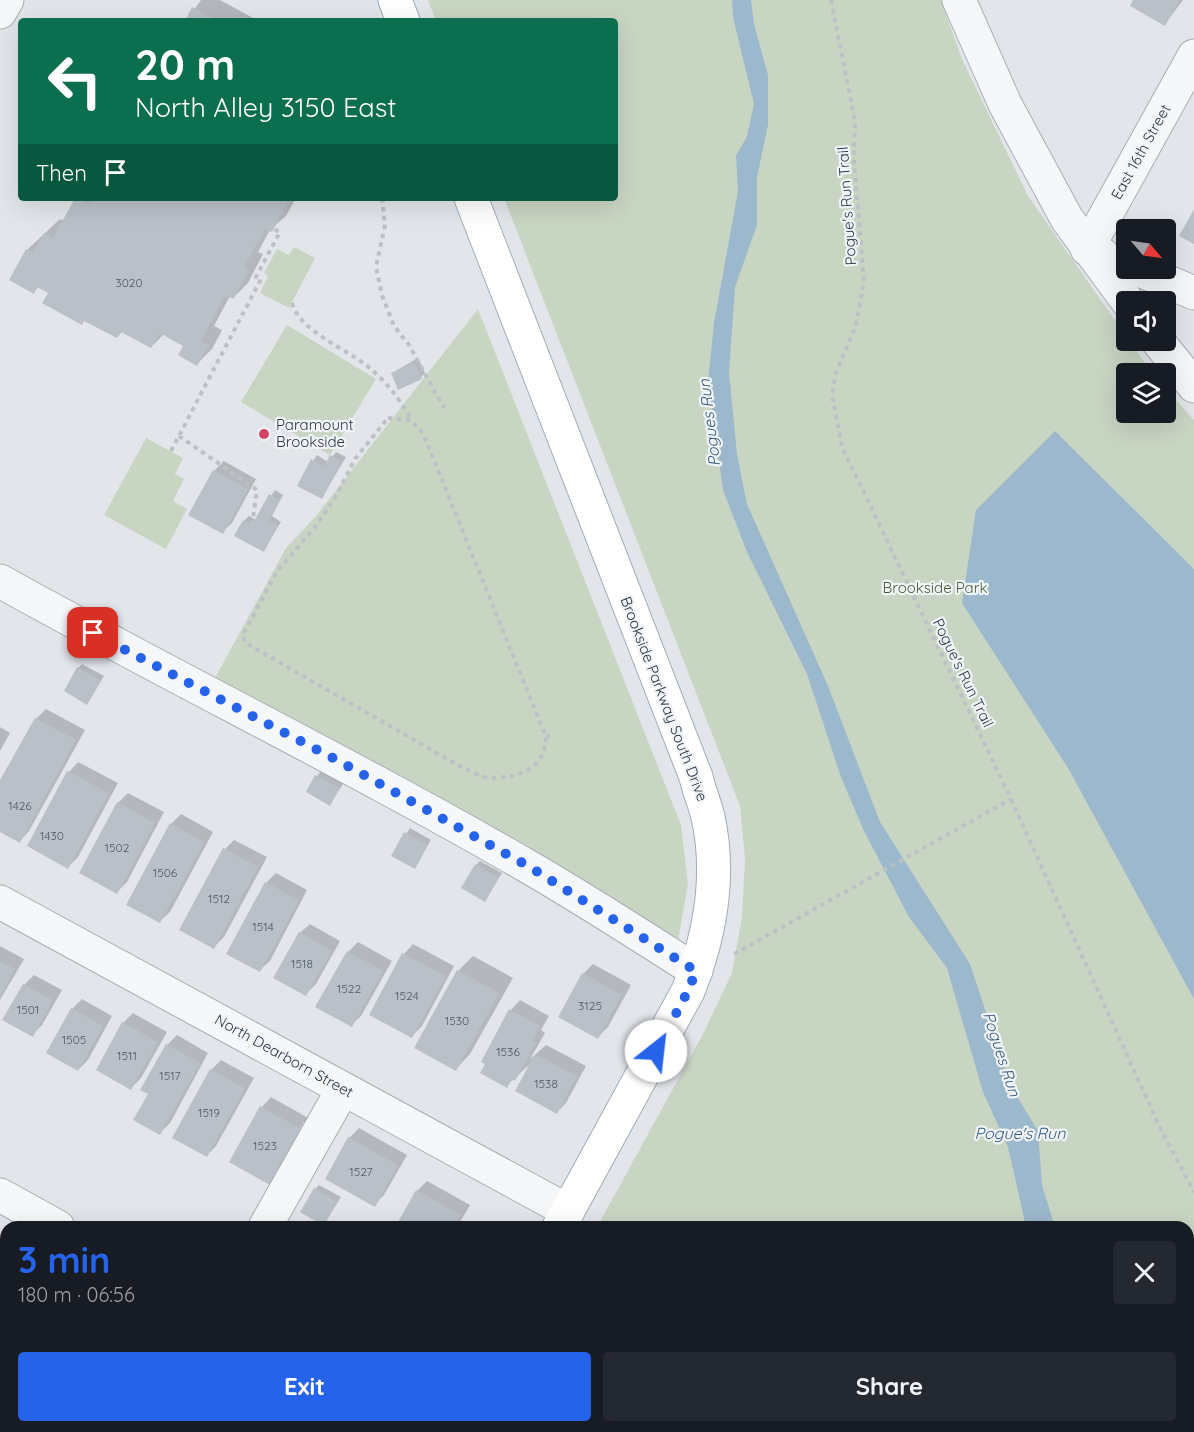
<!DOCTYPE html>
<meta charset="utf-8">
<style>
body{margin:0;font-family:Quicksand,sans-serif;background:#242831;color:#f1f3f6;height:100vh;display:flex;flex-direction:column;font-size:22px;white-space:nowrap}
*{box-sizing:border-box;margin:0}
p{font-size:20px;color:#9ea1a6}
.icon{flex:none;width:33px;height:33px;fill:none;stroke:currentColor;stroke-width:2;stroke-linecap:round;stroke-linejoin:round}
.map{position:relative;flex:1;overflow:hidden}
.details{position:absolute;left:0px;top:1221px;width:1194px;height:212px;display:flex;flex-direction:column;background:#171b24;border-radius:18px 18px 0 0;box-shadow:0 6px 24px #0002}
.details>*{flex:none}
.banner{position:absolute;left:18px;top:18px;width:600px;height:183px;border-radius:6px;box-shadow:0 6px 24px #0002;background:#0b6e4f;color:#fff;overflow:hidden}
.needle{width:39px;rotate:119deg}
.fabs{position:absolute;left:1116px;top:219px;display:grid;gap:12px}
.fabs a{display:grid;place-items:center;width:60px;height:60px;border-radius:6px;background:#171b24;box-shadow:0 6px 24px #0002;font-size:30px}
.pin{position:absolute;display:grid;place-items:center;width:51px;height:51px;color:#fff;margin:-26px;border-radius:12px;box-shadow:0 3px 9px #0006}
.me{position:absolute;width:66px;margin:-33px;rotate:29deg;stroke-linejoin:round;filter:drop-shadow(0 0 4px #0008)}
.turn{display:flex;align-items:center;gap:21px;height:126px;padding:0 18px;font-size:27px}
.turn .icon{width:78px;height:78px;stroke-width:2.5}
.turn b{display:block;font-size:42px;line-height:51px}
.then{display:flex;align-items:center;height:57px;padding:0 18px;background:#0003;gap:12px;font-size:22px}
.round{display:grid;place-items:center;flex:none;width:63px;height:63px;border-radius:6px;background:#242831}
.summary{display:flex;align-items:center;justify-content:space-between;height:102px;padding:0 18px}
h1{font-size:36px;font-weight:800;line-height:45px;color:#2563eb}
.cta{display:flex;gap:12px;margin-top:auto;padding:12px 18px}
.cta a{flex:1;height:69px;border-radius:6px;background:#2563eb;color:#fff;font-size:24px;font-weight:800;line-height:69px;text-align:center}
.cta a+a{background:#242831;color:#f1f3f6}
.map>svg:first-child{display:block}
</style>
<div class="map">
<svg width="1194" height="1432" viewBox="0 0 1194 1432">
<rect width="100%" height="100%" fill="#e2e6eb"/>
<!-- green -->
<path fill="#c9d5c3" d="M 428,0 L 941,0 L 962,59 L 1028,196 L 1152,373 L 1126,374 L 1126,412 L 1166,412 L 1166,389 L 1194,420 L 1194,1432 L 484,1432 L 487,1426 L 1188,1426 L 1188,1227 L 597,1227 L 703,1034 L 732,973 L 742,917 L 745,859 L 740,806 L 504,198 L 615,198 L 615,21 L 436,21 Z
M 294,247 L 315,258 L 289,308 L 260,293 L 268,276 L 264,273 L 277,249 L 289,255 Z
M 478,309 L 681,825 L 688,884 L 677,946 L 215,678 L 286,548 L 316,516 Z
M 287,325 L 376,379 L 330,455 L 241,402 Z
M 146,438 L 183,458 L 175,474 L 184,479 L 173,501 L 187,509 L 166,549 L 104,515 Z"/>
<!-- water -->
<path fill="#9cb8cc" d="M 732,0 L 751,0 L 754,24 L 768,75 L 768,125 L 757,177 L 757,225 L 735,287 L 729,373 L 737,454 L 747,504 L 828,686 L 880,822 L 970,964 L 1010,1085 L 1038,1131 L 1042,1185 L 1055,1227 L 1026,1227 L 1008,1147 L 983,1092 L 947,968 L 909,917 L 864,831 L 841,777 L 807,674 L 747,552 L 723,490 L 708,382 L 714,323 L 738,191 L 736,156 L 747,136 L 754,104 L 733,17 Z
M 1055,431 L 1194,569 L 1194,999 L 1068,768 L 962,603 L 976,510 Z"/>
<!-- shadow -->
<path fill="#0003" fill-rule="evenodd" d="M 201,0 L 220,0 L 259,21 L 186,21 Z
M 1135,0 L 1183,0 L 1165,24 Z
M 77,198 L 296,198 L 286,216 L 270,230 L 258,252 L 263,254 L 248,283 L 233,298 L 230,296 L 214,326 L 222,330 L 212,349 L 197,364 L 185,345 L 164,334 L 151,347 L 123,331 L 117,337 L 39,286 L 34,292 L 27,250 L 60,219 L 64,221 Z
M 418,358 L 425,373 L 421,377 L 392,373 Z
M 336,452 L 346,457 L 322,497 L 299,485 L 317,455 L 328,462 Z
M 224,461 L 256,479 L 232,523 L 222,532 L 214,471 Z
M 275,490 L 283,495 L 272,516 L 281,522 L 263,550 L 244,521 L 249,516 L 256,520 Z
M 82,664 L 104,676 L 87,703 L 78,668 Z
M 46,709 L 85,730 L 29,831 L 20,841 L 0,830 L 0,783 L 36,719 Z
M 0,727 L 10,733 L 0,751 Z
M 78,762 L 118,783 L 78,857 L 68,867 L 29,846 L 69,772 Z
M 321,771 L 343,784 L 330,804 L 317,776 Z
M 128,793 L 164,812 L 127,882 L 117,892 L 118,803 Z
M 181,814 L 213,832 L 170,912 L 160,921 L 171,824 Z
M 410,828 L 431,840 L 414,867 L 393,855 Z
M 234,840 L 267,857 L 224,937 L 214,947 L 225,849 Z
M 480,861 L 502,873 L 485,900 L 476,865 Z
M 276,873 L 307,890 L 270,961 L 260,970 L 266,883 Z
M 310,924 L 340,941 L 316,984 L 306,994 L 300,933 Z
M 358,942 L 392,961 L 361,1016 L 351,1025 L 348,952 Z
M 413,944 L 454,966 L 422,1026 L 412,1036 L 371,1014 L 404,954 Z
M 0,946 L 24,959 L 0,1000 Z
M 473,956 L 513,978 L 470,1054 L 456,1069 L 458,971 Z
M 593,964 L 631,985 L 608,1027 L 598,1037 L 560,1016 L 584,973 Z
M 34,975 L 62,990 L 42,1025 L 32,1035 L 24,985 Z
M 82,999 L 112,1016 L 88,1060 L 78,1070 L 72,1009 Z
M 520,1000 L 549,1016 L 541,1030 L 545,1033 L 530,1059 L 546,1045 L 586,1066 L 566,1103 L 557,1112 L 530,1064 L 506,1086 L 511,1010 Z
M 133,1013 L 167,1032 L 141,1078 L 131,1088 L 123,1023 Z
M 177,1035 L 208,1053 L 170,1123 L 160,1133 L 150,1093 L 167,1045 Z
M 221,1060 L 254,1078 L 216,1146 L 207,1155 L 174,1137 L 211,1070 Z
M 271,1097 L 310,1119 L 280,1173 L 270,1183 L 232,1162 L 262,1107 ZM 304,1122 L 306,1123 L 278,1174 L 275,1174 Z
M 359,1128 L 407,1155 L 384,1195 L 374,1205 L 349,1138 Z
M 427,1181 L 470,1205 L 457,1227 L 406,1227 L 417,1191 Z
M 319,1185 L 341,1197 L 324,1224 L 315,1189 Z
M 0,1318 L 6,1321 L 0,1337 Z
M 50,1426 L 63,1426 L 58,1431 Z
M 89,1426 L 136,1426 L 133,1432 L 86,1432 Z
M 152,1426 L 187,1426 L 185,1432 L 149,1432 Z"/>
<!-- building -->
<path fill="#b9c0c8" d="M 1133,0 L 1180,0 L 1165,26 L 1130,6 Z
M 192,7 L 218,21 L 185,21 Z
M 75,198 L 89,204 L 92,198 L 290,198 L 272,232 L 265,229 L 244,267 L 249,270 L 233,299 L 225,295 L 201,341 L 209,345 L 197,366 L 178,355 L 183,346 L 160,333 L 151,348 L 121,332 L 117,338 L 84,321 L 82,325 L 42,303 L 48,293 L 37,287 L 34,294 L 9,280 L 26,249 L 33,253 L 44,233 L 53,238 Z
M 1194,209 L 1194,244 L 1179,236 Z
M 414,362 L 422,379 L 398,390 L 391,373 Z
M 330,455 L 342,462 L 322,499 L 297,486 L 311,459 L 324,466 Z
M 213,470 L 248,489 L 223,534 L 188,515 Z
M 269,494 L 280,500 L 268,521 L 278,526 L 264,552 L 234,536 L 243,520 L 252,525 Z
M 77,667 L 101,681 L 87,705 L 64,691 Z
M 35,718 L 76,740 L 20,843 L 0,832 L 0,780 Z
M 67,771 L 109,793 L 68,869 L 27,846 Z
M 315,775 L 340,788 L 330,806 L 306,792 Z
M 117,802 L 155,823 L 117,894 L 79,873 Z
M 170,823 L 204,842 L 160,923 L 126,905 Z
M 404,832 L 428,845 L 415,869 L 391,856 Z
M 223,848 L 258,867 L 214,949 L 179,930 Z
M 475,864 L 499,878 L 485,902 L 461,888 Z
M 265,882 L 299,900 L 260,972 L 226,954 Z
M 299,932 L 332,951 L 306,996 L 273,978 Z
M 347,951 L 383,971 L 352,1027 L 315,1007 Z
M 402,953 L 446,976 L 412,1038 L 369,1015 Z
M 0,961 L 15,969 L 0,997 Z
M 457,970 L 499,993 L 456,1071 L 414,1048 Z
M 582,973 L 622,995 L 598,1039 L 558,1017 Z
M 23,984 L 53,1000 L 33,1037 L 2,1020 Z
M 71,1008 L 103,1026 L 78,1071 L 46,1053 Z
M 509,1009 L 540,1026 L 532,1041 L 536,1043 L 515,1081 L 512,1079 L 507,1088 L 480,1073 L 485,1064 L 481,1062 Z
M 122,1022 L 158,1042 L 131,1090 L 96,1070 Z
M 166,1044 L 200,1063 L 160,1135 L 133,1120 L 148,1094 L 140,1090 Z
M 535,1054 L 577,1076 L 557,1114 L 515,1091 Z
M 210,1069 L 245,1088 L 207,1157 L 172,1138 Z
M 260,1106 L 301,1129 L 270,1185 L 229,1162 Z
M 348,1137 L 398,1165 L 375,1207 L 325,1179 Z
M 314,1188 L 337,1202 L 324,1226 L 300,1212 Z
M 416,1190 L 461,1215 L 454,1227 L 403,1227 L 397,1224 Z
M 6,1243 L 6,1277 L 0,1273 L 0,1254 Z
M 6,1348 L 6,1419 L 0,1416 L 0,1358 Z
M 87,1426 L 132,1426 L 129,1432 L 84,1432 Z
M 150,1426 L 166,1426 L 177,1432 L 147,1432 Z"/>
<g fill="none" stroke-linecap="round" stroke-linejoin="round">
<defs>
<path id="minor" d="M 959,0 L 1005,104 L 1067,219 L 1128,302
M 0,12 L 7,0
M 1103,255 L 1087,249 L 1194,56
M 1135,268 L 1194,293
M 1157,340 L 1194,386
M 0,581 C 174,678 354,766 527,866 C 584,899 640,935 696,971
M 0,902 L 568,1211
M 0,1195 L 58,1227
M 265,1227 L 343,1089
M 418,1426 L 429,1432"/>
<path id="major" d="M 395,0 L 403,21
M 471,198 L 696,777 C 699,791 705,804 708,817 C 721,876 710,936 688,991 L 559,1227
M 444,1432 L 447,1426"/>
</defs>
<!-- minor casing -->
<use href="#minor" stroke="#a7adb5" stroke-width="35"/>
<!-- major casing -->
<use href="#major" stroke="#a1acb7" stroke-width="35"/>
<!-- path -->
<path stroke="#bcc1c6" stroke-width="4" stroke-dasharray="4.5 4.5" stroke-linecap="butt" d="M 831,0 L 855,121 L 854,161 L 864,281 L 856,325 L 836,373 L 832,395 L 842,447 L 1011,799 L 1161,1130 L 1194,1192
M 382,198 L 385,225 L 376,267 L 382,295 L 394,326 L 409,345 L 444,408
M 292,303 C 299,330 344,348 366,365 C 385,380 399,398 411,419
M 388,418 L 411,420 L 423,433 L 546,737 C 546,769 518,778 490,778 C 481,777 471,771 463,768 L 244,642 L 244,633 L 276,573 L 315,527 L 335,498 L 355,459 Z
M 179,436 L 257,490 L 252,525
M 171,451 L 261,279 L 256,277 L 280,232 L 273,229
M 546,737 L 552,735
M 734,954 L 1011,799"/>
<!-- minor -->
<use href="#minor" stroke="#f5f7f9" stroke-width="33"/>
<!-- major -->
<use href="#major" stroke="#fff" stroke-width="33"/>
</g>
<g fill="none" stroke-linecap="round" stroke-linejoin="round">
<!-- route -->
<path stroke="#2563eb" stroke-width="10" stroke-dasharray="0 18" d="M 93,633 L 335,759 L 528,866 L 696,971 L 688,991 L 656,1051"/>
</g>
<!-- markers -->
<circle fill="#d34467" stroke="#f2f5f8" stroke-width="2" cx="264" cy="434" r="6"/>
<g text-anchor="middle" stroke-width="4.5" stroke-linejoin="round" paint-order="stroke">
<!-- number labels -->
<g font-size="12" fill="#4d5864">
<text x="129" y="287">3020</text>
<text x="20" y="810">1426</text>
<text x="52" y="840">1430</text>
<text x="117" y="852">1502</text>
<text x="165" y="877">1506</text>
<text x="219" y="903">1512</text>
<text x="263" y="931">1514</text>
<text x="302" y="968">1518</text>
<text x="349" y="993">1522</text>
<text x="407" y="1000">1524</text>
<text x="590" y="1010">3125</text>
<text x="28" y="1014">1501</text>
<text x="457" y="1025">1530</text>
<text x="74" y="1044">1505</text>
<text x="508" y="1056">1536</text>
<text x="127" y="1060">1511</text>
<text x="170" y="1080">1517</text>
<text x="546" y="1088">1538</text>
<text x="209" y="1117">1519</text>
<text x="265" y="1150">1523</text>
<text x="361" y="1176">1527</text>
</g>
<!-- street labels -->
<g font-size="15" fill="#293543" stroke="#f2f5f8">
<text transform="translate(1141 152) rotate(-61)" y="5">East 16th Street</text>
<text transform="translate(847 206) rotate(-94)" y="5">Pogue's Run Trail</text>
<text transform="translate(963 673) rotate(64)" y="5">Pogue's Run Trail</text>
<text transform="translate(664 699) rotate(69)" y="5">Brookside Parkway South Drive</text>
<text transform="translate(284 1056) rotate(29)" y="5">North Dearborn Street</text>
</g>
<!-- poi labels -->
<g font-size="15" fill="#293543" stroke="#f2f5f8" text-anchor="start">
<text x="276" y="430">Paramount<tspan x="276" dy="17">Brookside</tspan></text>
</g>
<!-- park labels -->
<g font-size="15" fill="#426036" stroke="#f2f5f8">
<text x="935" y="593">Brookside Park</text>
</g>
<!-- water labels -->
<g font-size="16" font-style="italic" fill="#325879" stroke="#f2f5f8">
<text transform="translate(709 423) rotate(-97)" y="6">Pogues Run</text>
<text transform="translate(1002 1054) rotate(72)" y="6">Pogues Run</text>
<text x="1020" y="1139">Pogue's Run</text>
</g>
</g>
</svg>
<div class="fabs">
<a><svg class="needle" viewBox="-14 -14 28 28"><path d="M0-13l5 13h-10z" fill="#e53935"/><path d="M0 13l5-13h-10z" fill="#9ea1a6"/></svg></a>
<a><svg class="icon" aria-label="sound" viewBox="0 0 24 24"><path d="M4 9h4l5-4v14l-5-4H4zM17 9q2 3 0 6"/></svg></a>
<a><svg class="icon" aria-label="layers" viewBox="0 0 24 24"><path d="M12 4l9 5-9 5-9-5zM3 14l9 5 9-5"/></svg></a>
</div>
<div class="pin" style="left:93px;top:633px;background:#d93025"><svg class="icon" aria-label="arrive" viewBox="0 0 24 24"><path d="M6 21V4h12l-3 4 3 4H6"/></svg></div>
<svg class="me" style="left:656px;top:1051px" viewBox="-20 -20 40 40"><circle r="19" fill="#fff"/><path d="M0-13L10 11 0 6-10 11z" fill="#2563eb"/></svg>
<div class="banner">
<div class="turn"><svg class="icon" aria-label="left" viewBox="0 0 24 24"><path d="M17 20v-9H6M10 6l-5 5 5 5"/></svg><div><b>20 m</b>North Alley 3150 East</div></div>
<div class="then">Then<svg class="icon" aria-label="arrive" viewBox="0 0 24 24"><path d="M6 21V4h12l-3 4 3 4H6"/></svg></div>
</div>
<section class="details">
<div class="summary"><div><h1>3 min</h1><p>180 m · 06:56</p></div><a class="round"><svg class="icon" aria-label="close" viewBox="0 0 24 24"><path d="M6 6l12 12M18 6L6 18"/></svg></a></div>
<div class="cta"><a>Exit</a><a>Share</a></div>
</section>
</div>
